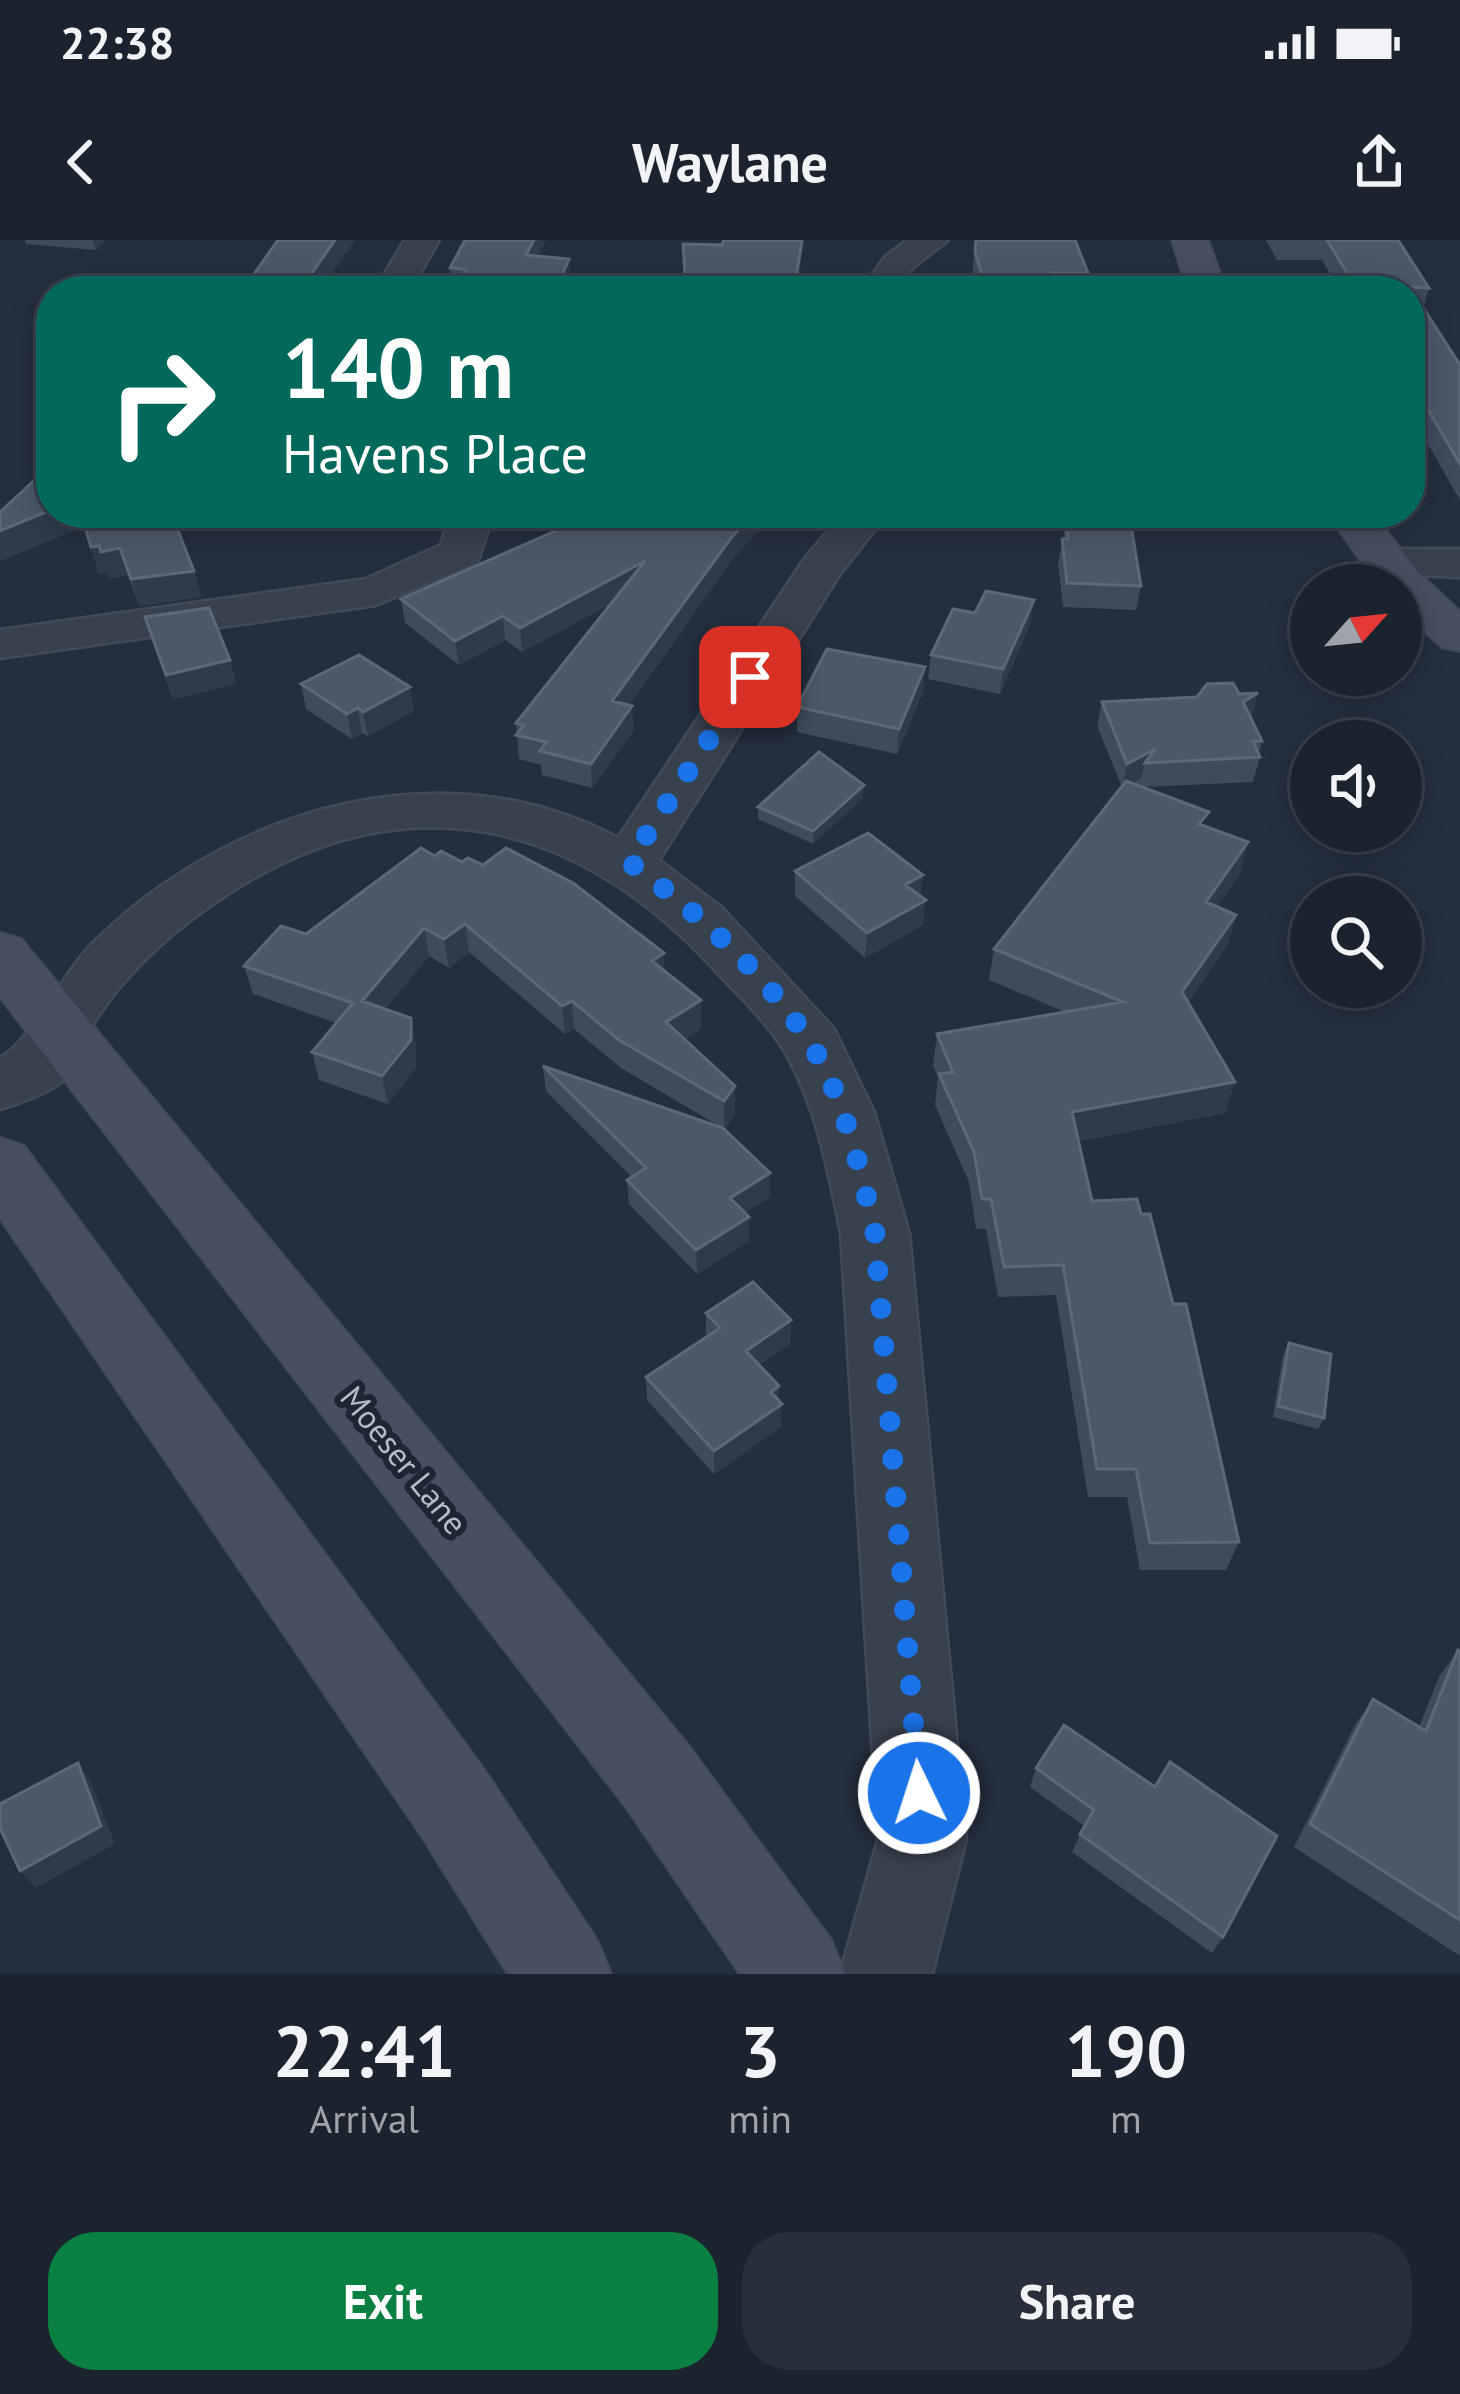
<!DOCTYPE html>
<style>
body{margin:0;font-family:"PT Sans",sans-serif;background:#282f3a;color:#f1f3f6;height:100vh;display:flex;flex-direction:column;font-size:45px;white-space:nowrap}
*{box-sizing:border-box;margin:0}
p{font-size:39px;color:#a0a4aa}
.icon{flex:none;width:66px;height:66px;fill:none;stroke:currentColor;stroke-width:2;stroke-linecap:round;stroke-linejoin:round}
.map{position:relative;height:1734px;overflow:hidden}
.drawer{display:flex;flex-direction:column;background:#1b232e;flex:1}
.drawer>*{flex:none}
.banner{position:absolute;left:36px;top:36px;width:1389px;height:252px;border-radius:48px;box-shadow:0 6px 30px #0003,0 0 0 3px #39404a;background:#00695c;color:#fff;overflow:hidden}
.needle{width:78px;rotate:63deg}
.buttons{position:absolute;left:1290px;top:324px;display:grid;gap:24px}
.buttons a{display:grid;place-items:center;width:132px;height:132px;border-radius:50%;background:#1b232e;box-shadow:0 6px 30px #0003,0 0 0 3px #39404a;font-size:60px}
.pin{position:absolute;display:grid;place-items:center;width:102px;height:102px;color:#fff;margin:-51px;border-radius:24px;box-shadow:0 6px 18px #0006}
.me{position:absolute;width:132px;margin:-66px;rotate:356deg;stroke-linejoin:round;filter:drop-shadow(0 0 9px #0008)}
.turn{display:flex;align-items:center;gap:42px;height:252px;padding:0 48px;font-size:54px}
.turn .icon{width:156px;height:156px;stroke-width:2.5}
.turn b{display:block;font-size:84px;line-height:102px}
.eta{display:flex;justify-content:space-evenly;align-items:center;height:204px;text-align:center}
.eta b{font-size:72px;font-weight:800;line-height:84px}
.cta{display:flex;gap:24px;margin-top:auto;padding:24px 48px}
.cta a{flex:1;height:138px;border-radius:48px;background:#0b8043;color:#fff;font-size:48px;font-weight:800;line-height:138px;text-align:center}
.cta a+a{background:#282f3a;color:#f1f3f6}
.status{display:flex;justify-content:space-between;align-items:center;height:84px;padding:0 60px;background:#1b232e;direction:ltr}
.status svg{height:33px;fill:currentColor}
header{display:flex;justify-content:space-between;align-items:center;height:156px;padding:0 48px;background:#1b232e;font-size:54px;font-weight:800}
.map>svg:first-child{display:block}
</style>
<div class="status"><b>22:38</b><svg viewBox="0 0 49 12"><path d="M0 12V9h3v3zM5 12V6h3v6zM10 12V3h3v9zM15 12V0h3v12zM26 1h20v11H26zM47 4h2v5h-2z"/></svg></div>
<header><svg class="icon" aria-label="back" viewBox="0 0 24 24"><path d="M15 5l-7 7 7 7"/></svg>Waylane<svg class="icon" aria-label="share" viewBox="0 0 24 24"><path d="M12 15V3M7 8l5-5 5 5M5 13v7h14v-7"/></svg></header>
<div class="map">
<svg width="1460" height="1734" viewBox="0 0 1460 1734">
<rect width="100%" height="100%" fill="#242f3e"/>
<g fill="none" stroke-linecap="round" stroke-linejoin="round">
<defs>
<path id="street" d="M 405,0 L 439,0 L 410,51 L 374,51 Z
M 908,0 L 948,0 L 910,30 L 896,51 L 860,51 L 886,16 Z
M 450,273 L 494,273 L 477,323 L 376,365 L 0,418 L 0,390 L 366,339 L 441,305 Z
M 843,273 L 888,273 L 840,334 L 659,620 L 722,668 L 834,789 L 874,872 L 909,993 L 966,1600 L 932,1734 L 840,1734 L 878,1600 L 841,993 C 829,935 818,872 789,819 C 771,785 739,756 713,728 C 567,570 389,539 210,666 C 166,697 124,735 95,781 C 84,798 80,824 66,838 C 50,853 20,863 0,869 L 0,818 C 32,801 63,731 97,699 C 233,568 443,505 618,598 L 805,318 Z
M 1382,309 L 1460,309 L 1460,337 L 1366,333 L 1359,323 L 1366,313 Z"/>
<path id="secondary" d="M 1172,0 L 1208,0 L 1226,51 L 1188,51 Z
M 1327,273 L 1373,273 L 1416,330 L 1460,372 L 1460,411 L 1442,407 L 1401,371 L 1401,345 L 1378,345 Z
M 0,693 L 21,699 L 688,1505 L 831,1700 L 845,1734 L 740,1734 L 626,1567 L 0,757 Z
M 0,898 L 24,906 L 485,1531 L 597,1700 L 611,1734 L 508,1734 L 421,1595 L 0,978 Z"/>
</defs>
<!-- street casing -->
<use href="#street" stroke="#414a57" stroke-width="5"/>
<!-- secondary casing -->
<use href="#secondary" stroke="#414a57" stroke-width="4"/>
<!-- street -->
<use href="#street" fill="#38414e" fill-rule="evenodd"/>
<!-- secondary -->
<use href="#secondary" fill="#465061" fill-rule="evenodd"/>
</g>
<!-- wall -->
<path fill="#3f4b5c" d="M 25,0 L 106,0 L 96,10 L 26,4 Z
M 975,0 L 1088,33 L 1085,51 L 975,51 L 972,40 Z
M 1266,0 L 1398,0 L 1429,48 L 1423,69 L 1460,125 L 1460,260 L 1410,173 L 1410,51 L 1340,51 L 1322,20 L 1277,20 Z
M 538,16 L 569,19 L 571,41 L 452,50 L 450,28 Z
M 51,225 L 194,331 L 201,357 L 139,366 L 128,335 L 109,339 L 107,332 L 99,334 L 85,286 L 0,321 L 0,272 Z
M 319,273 L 402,273 L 397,290 L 322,290 Z
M 541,273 L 774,273 L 731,321 L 629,465 L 634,490 L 592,548 L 542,535 L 541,525 L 519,519 L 516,483 L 611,364 L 522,412 L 505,400 L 459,425 L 405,383 L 401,359 L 556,290 L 542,290 Z
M 1074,273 L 1129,273 L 1141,346 L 1136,370 L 1063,367 L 1058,323 L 1066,282 L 1073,283 Z
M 975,373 L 1030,384 L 1000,454 L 928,439 L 931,415 Z
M 145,377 L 230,420 L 236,444 L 173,459 Z
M 925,427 L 923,452 L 897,514 L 797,492 L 797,467 Z
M 301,444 L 414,471 L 368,496 L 362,493 L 352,499 L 306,469 Z
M 1258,453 L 1251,478 L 1262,501 L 1259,513 L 1260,517 L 1253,542 L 1143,547 L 1205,586 L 1240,634 L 1216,667 L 1236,675 L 1227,706 L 1188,762 L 1235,842 L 1225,873 L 1079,901 L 1092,961 L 1141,974 L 1173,1064 L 1239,1302 L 1226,1330 L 1140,1330 L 1127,1257 L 1088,1257 L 1056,1055 L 998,1057 L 986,989 L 976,989 L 969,942 L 935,865 L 938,837 L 933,825 L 937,794 L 1065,772 L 989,740 L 994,709 L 1122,547 L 1097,486 L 1102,462 Z
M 863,558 L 813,604 L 758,579 L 758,567 Z
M 435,616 L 462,622 L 664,713 L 664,731 L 701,760 L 701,788 L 685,799 L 735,874 L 724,889 L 621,828 L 574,789 L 565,794 L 469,712 L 449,728 L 429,716 L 385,769 L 416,806 L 416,828 L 388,864 L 319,840 L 312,812 L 336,783 L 253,754 L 244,726 L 306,694 Z
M 795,631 L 921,656 L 923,685 L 865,718 L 795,656 Z
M 543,826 L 770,957 L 745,973 L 749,1001 L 697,1034 L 629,964 L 627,940 L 632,937 L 546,851 Z
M 706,1073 L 791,1080 L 790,1104 L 759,1125 L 779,1160 L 781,1187 L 714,1234 L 647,1160 L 646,1137 L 706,1097 Z
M 1289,1103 L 1324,1178 L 1318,1189 L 1273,1177 L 1283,1115 Z
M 1458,1410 L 1460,1411 L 1460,1716 L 1294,1607 L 1355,1485 L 1373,1459 L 1419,1487 L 1439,1437 Z
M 1036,1528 L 1155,1547 L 1223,1697 L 1212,1713 L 1072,1612 L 1084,1586 L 1030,1547 Z"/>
<!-- shaded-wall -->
<path fill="#2f3b4b" d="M 93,0 L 106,0 L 96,10 Z
M 335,0 L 355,0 L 320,51 L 306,51 L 312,33 Z
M 534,0 L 546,0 L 528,37 L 526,15 Z
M 802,0 L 804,0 L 797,51 L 794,51 Z
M 569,19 L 571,41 L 566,51 L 555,51 Z
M 51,270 L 51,273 L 81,273 L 85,286 L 0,321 L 0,291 Z
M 395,273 L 402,273 L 397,290 Z
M 753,273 L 774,273 L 731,321 L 614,485 L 612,461 L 731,298 Z
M 99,306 L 107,332 L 99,334 L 91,307 Z
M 120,308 L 128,335 L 109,339 L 101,312 Z
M 645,321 L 646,345 L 522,412 L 520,388 Z
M 194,331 L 201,357 L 139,366 L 131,339 Z
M 1034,360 L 1030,384 L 1000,454 L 1003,429 Z
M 503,376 L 505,400 L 459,425 L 455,401 Z
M 230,420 L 236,444 L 173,459 L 166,435 Z
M 925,427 L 923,452 L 897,514 L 899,489 Z
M 410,447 L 414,471 L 368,496 L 363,472 Z
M 1258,453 L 1252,478 L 1236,486 L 1243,462 Z
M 632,466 L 634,490 L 592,548 L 591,524 Z
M 358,468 L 362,493 L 352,499 L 347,474 Z
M 1155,509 L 1145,523 L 1141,539 L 1122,549 L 1127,524 Z
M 864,545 L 863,558 L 813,604 L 813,591 Z
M 1248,602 L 1240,634 L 1197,694 L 1206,662 Z
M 923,635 L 920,660 L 905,645 Z
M 926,660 L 923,685 L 865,718 L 867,693 Z
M 1236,675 L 1227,706 L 1173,783 L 1182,752 Z
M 465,684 L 469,712 L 449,728 L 444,699 Z
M 424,688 L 429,716 L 368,790 L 362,761 Z
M 664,713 L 665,742 L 652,721 Z
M 701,760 L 701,788 L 667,810 L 666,782 Z
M 572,761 L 574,789 L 565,794 L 562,766 Z
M 411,778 L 416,806 L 416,828 L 388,864 L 382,836 Z
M 1235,842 L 1225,873 L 1065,903 L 1072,872 Z
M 735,846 L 735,874 L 724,889 L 724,861 Z
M 770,933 L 770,957 L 730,982 L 730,958 Z
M 749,977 L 749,1001 L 697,1034 L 696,1010 Z
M 791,1080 L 790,1104 L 745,1134 L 746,1111 Z
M 779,1146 L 778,1166 L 782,1164 L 781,1187 L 714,1234 L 714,1211 L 771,1152 Z
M 78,1523 L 91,1542 L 115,1604 L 36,1648 L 20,1631 Z"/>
<!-- building -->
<path fill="#4b5868" stroke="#5c6777" stroke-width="3" d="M 278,0 L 335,0 L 312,33 L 306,51 L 242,51 Z
M 465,0 L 534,0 L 526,15 L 569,19 L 555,51 L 454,51 L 466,29 L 450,28 Z
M 724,0 L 802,0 L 794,51 L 686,51 L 683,4 L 722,5 Z
M 976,0 L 1075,0 L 1088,33 L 1051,33 L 1057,51 L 987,51 L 975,12 Z
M 1327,0 L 1398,0 L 1429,48 L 1410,47 L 1460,125 L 1460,224 L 1410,139 L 1410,51 L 1358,51 Z
M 51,225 L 51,270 L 0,291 L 0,272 Z
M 81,273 L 171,273 L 194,331 L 131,339 L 120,308 L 101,312 L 99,306 L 91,307 Z
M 596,273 L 753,273 L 731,298 L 612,461 L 632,466 L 591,524 L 540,511 L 546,502 L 516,495 L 524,485 L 516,483 L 645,321 L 520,388 L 503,376 L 455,401 L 401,359 Z
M 1077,273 L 1129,273 L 1141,346 L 1067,343 L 1062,299 L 1068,299 L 1066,282 L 1078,283 Z
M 986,351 L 1034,360 L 1003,429 L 931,415 L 953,369 L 975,373 Z
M 209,368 L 230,420 L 166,435 L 145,377 Z
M 827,409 L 925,427 L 899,489 L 797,467 Z
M 359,415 L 410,447 L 363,472 L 358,468 L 347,474 L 301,444 Z
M 1233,443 L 1239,454 L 1258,453 L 1243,462 L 1262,501 L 1253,501 L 1260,517 L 1145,523 L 1155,509 L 1127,524 L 1102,462 L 1197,457 L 1207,444 Z
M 819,512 L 864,545 L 813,591 L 758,567 Z
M 1126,541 L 1209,572 L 1199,584 L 1248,602 L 1206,662 L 1236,675 L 1182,752 L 1235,842 L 1072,872 L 1092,961 L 1137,959 L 1141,974 L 1150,974 L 1173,1064 L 1186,1064 L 1239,1302 L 1150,1303 L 1136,1229 L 1097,1229 L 1063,1025 L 1004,1027 L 991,959 L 982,959 L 974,912 L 939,834 L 953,832 L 937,794 L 1123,762 L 994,709 Z
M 868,593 L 923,635 L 905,645 L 926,660 L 867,693 L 795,631 Z
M 421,608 L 435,616 L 441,611 L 462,622 L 468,618 L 483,625 L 506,608 L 573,643 L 664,713 L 652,721 L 701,760 L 666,782 L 735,846 L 724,861 L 619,800 L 572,761 L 562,766 L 465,684 L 444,699 L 424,688 L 362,761 L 411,778 L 411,800 L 382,836 L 312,812 L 353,763 L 244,726 L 281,686 L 306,694 Z
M 543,826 L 723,888 L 770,933 L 730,958 L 749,977 L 696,1010 L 627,940 L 646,928 Z
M 753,1042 L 791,1080 L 746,1111 L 779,1146 L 771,1152 L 782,1164 L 714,1211 L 646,1137 L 720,1088 L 706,1073 Z
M 1289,1103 L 1331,1114 L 1324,1178 L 1278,1166 Z
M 1458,1410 L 1460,1411 L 1460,1680 L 1310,1584 L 1373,1459 L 1426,1491 Z
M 1064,1485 L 1155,1547 L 1170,1522 L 1277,1596 L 1223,1697 L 1080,1594 L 1094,1570 L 1036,1528 Z
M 78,1523 L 101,1586 L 20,1631 L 0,1588 L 0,1564 Z"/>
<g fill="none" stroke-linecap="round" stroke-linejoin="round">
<!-- route -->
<path stroke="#1a73e8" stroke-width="21" stroke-dasharray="0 37.8" d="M 750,437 L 629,622 C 697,672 764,731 810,803 C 843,852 862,936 875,993 L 919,1553"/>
</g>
<g text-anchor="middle" stroke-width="12" stroke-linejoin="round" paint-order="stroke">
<!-- street labels -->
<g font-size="33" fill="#b4bcc9" stroke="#1d2633">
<text transform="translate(404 1220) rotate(51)" y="12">Moeser Lane</text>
</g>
</g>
</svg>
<div class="buttons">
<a><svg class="needle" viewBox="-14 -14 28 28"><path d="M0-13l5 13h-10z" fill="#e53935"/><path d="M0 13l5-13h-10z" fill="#a0a4aa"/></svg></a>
<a><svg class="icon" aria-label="sound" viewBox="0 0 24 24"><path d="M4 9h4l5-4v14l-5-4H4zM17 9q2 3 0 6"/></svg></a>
<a><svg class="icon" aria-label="search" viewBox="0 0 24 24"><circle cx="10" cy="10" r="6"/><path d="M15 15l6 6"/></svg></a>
</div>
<div class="pin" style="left:750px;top:437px;background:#d93025"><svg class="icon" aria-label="arrive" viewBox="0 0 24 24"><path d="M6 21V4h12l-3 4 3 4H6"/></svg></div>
<svg class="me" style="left:919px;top:1553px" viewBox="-20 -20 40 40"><circle r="17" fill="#1a73e8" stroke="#fff" stroke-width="3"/><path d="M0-11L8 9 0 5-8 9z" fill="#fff"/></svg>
<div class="banner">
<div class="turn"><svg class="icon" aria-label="right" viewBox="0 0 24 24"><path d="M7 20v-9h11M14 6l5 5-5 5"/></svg><div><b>140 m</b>Havens Place</div></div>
</div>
</div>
<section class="drawer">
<div class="eta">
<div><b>22:41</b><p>Arrival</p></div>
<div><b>3</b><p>min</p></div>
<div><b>190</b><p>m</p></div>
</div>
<div class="cta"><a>Exit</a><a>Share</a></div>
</section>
